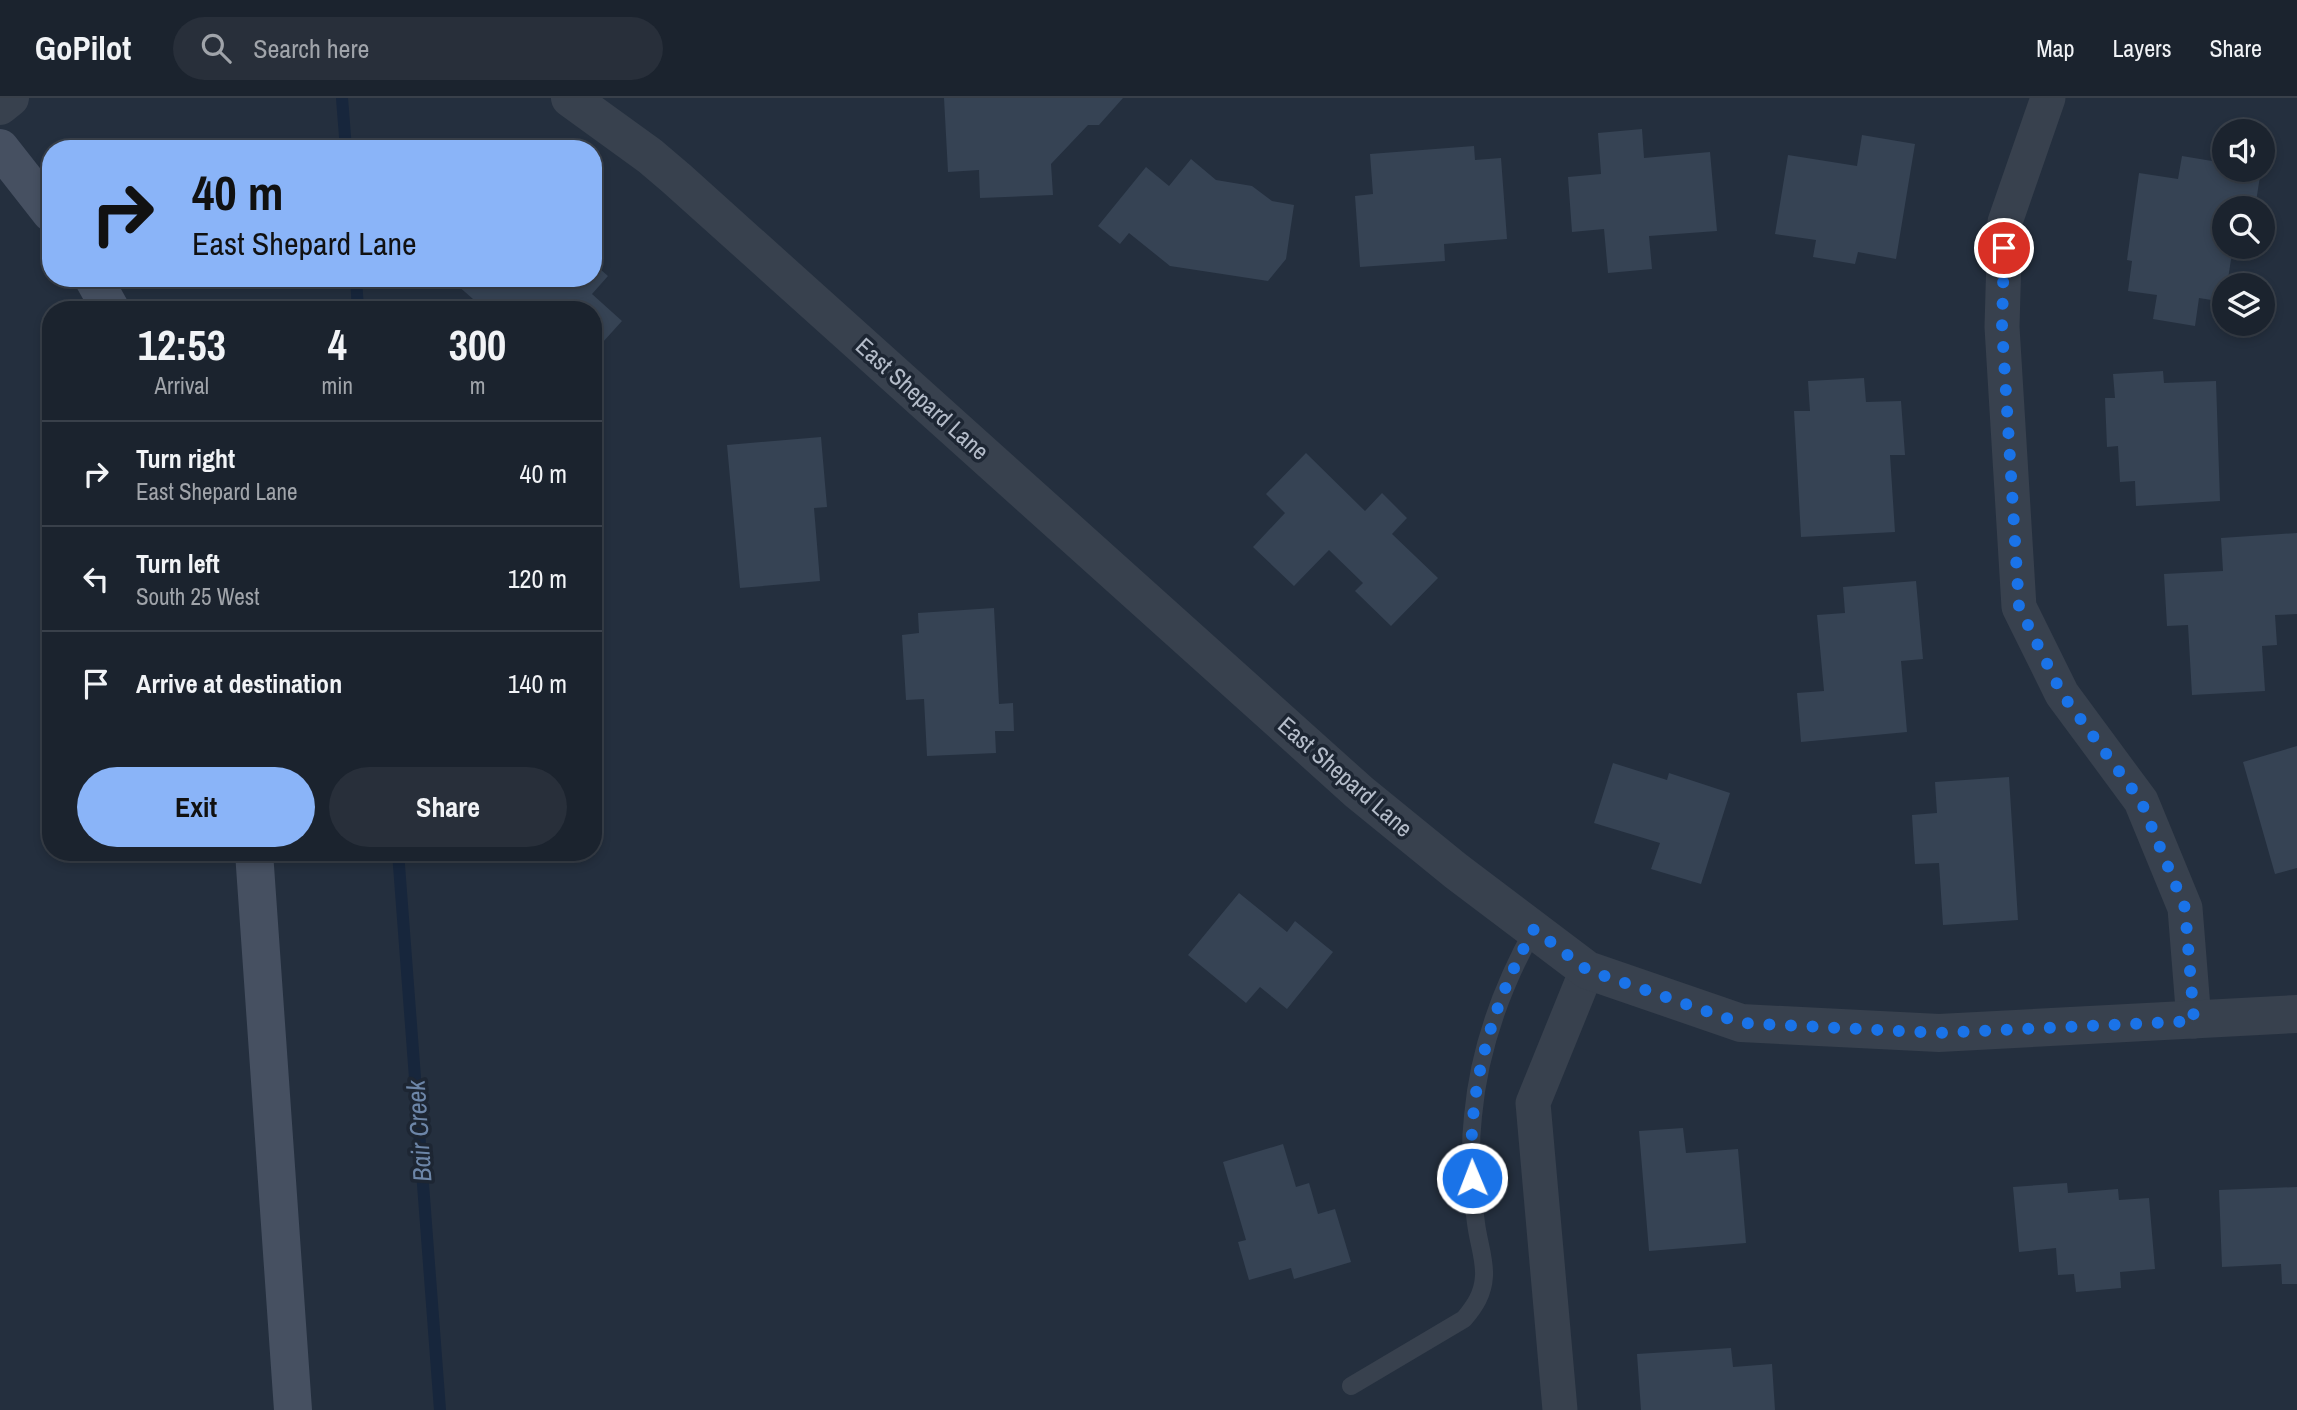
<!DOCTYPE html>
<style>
body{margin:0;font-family:"Archivo Narrow",sans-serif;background:#282f3a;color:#f1f3f6;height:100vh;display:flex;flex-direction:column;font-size:26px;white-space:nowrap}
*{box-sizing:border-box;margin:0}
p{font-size:23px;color:#a0a4aa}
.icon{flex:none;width:38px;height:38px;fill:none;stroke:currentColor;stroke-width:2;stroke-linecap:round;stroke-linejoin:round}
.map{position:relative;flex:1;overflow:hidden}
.side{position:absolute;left:42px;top:203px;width:560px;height:560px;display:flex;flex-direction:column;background:#1b232e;border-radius:28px;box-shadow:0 4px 10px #0003,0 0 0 2px #39404a}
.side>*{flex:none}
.banner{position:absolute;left:42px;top:42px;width:560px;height:147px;border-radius:28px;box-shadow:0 4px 10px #0003,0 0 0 2px #39404a;background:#8ab4f8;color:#111;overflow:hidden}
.tools{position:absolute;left:2212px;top:21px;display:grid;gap:14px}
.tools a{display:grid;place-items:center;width:63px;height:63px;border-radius:50%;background:#1b232e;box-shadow:0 4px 10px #0003,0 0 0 2px #39404a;font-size:35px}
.pin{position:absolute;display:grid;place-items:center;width:60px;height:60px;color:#fff;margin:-30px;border:4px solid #fff;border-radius:50%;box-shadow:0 2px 7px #0007}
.me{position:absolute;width:77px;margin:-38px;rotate:359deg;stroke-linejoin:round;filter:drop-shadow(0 0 5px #0008)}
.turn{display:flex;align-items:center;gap:24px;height:147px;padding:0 35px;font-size:32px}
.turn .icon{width:91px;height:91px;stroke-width:2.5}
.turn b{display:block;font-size:49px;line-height:60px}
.eta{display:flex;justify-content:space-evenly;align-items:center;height:119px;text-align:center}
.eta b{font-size:42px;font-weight:700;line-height:49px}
.action{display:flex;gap:14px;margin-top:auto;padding:14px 35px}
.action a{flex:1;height:80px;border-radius:42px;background:#8ab4f8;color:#111;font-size:28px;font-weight:700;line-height:80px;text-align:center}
.action a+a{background:#282f3a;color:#f1f3f6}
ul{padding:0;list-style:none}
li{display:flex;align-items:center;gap:21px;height:105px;padding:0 35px;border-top:2px solid #39404a}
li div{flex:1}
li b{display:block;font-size:26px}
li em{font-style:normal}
header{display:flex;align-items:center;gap:42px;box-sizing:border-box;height:98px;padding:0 35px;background:#1b232e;border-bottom:2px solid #39404a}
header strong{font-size:33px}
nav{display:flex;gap:38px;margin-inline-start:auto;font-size:24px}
.search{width:490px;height:63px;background:#282f3a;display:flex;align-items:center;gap:18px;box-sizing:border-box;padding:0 24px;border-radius:38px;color:#a0a4aa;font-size:26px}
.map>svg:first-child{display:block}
</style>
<header>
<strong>GoPilot</strong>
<div class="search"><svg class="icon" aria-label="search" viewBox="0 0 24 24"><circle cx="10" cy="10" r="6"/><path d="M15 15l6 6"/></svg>Search here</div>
<nav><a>Map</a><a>Layers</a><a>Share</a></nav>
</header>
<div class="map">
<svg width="2297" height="1312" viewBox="0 0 2297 1312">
<rect width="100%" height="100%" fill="#242f3e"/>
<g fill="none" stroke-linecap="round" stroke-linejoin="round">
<!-- stream -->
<path stroke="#17263c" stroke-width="12" d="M 342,0 L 346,51
M 356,180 L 358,212
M 398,754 L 440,1312"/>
</g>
<!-- building -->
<path fill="#364354" d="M 944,0 L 1123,0 L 1099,27 L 1088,27 L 1051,66 L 1053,97 L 980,100 L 979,72 L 948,74 Z
M 1642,31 L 1644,60 L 1710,54 L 1717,133 L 1649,138 L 1652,171 L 1608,175 L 1604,131 L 1572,134 L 1568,79 L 1601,76 L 1598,35 Z
M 1862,37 L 1915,46 L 1896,161 L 1858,154 L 1855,166 L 1813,159 L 1816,142 L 1775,136 L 1788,57 L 1857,68 Z
M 1474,48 L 1475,62 L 1501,60 L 1507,141 L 1444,146 L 1445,163 L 1360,169 L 1355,98 L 1373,96 L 1370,56 Z
M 2182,58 L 2224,65 L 2224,72 L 2261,72 L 2255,110 L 2224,110 L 2224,149 L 2233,149 L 2227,187 L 2224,187 L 2224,204 L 2199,200 L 2195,228 L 2153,221 L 2157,197 L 2128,193 L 2132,163 L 2127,162 L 2139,75 L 2178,81 Z
M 1191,61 L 1216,82 L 1252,88 L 1272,103 L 1294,107 L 1286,161 L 1268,183 L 1170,168 L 1129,135 L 1120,146 L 1098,128 L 1146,69 L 1169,88 Z
M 593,165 L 608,178 L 592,196 L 622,223 L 593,255 L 593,212 L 464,212 L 473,201 L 449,180 L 593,180 Z
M 2163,273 L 2164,285 L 2216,283 L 2220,403 L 2136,408 L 2135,383 L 2120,384 L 2118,348 L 2107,349 L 2105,300 L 2115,300 L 2113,276 Z
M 1864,280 L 1866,304 L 1901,303 L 1905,357 L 1890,357 L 1895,434 L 1801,439 L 1794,313 L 1810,313 L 1808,283 Z
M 821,339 L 827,409 L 814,410 L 820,483 L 740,490 L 727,347 Z
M 1306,355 L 1365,413 L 1382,395 L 1407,420 L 1392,436 L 1438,480 L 1391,528 L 1355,493 L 1363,485 L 1329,452 L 1294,488 L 1253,449 L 1285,415 L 1266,396 Z
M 2297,435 L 2297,516 L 2275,517 L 2277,547 L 2262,548 L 2265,593 L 2192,597 L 2188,527 L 2167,528 L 2164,476 L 2223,473 L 2221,440 Z
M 1916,483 L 1923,561 L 1901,563 L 1907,634 L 1801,644 L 1797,595 L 1824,593 L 1817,517 L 1845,515 L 1843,489 Z
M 994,510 L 999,606 L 1013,605 L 1014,633 L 995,633 L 996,655 L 927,658 L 924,601 L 906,602 L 902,537 L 919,535 L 918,515 Z
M 2297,648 L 2297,770 L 2275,776 L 2243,664 Z
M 1613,665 L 1667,682 L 1669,675 L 1730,695 L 1701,786 L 1651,771 L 1660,745 L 1594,725 Z
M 2009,679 L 2018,822 L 1943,827 L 1939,765 L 1915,766 L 1912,717 L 1937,715 L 1935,684 Z
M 1239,795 L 1287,834 L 1295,823 L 1333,854 L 1287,911 L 1260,889 L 1246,905 L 1188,857 Z
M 1683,1030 L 1686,1055 L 1738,1051 L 1746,1145 L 1649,1153 L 1639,1033 Z
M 1283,1046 L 1296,1089 L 1309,1085 L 1318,1116 L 1335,1111 L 1351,1164 L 1294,1181 L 1291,1170 L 1249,1182 L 1238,1144 L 1246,1142 L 1223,1064 Z
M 2067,1085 L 2068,1095 L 2118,1091 L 2119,1102 L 2149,1100 L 2155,1171 L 2120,1174 L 2121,1190 L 2076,1194 L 2074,1176 L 2058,1177 L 2056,1150 L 2019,1154 L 2013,1089 Z
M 2297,1089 L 2297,1186 L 2282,1186 L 2281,1166 L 2222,1169 L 2219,1092 Z
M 1731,1250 L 1733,1269 L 1772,1266 L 1775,1312 L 1641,1312 L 1637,1256 Z"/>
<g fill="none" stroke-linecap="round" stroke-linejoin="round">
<!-- service -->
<path stroke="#38414e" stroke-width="18" d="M 1351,1288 L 1464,1221 C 1475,1208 1483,1196 1484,1178 C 1485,1161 1478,1143 1476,1125 C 1471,1090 1469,1054 1473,1018 C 1479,951 1501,890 1534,831"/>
<!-- minor -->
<path stroke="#38414e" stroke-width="35" d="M 2048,0 L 2005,124 L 2002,229 L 2019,509 L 2062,596 L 2141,703 L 2185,810 L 2194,923
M 1560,1312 L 1533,1005 L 1587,872"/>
<!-- tertiary -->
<path stroke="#38414e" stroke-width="38" d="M 570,0 L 650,58 L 677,81 L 1359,694 L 1456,773 L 1587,872 L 1741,925 L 1939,935 L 2297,916
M 0,8 L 10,0"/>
<!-- secondary -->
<path stroke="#465061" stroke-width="38" d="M 0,50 L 51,115
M 93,180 L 111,212
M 254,754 L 293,1312"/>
</g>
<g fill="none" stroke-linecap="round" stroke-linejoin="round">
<!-- route -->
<path stroke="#1a73e8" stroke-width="12" stroke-dasharray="0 21.6" d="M 1472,1080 C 1467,991 1491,908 1534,831 L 1587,872 L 1741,925 L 1939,935 L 2194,923 L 2185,810 L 2141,703 L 2062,596 L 2019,509 L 2002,229 L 2004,150"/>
</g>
<g text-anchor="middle" stroke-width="7" stroke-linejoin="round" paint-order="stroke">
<!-- street labels -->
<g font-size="24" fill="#b4bcc9" stroke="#1d2633">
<text transform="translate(922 301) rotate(42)" y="8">East Shepard Lane</text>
<text transform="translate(1345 679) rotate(41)" y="8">East Shepard Lane</text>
</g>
<!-- water labels -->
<g font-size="26" font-style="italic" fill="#6d86a8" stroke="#1d2633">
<text transform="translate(419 1033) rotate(-94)" y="9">Bair Creek</text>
</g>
</g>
</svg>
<div class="tools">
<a><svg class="icon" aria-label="sound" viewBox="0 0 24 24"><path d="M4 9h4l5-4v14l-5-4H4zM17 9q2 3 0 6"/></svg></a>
<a><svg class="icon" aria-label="search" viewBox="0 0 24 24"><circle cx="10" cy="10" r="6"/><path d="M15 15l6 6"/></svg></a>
<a><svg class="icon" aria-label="layers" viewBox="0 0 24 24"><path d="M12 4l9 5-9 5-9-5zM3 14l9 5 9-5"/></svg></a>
</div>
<div class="pin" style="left:2004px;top:150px;background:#d93025"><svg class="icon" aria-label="arrive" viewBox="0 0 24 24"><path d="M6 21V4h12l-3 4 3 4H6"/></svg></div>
<svg class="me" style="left:1472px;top:1080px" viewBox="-20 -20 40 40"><circle r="17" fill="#1a73e8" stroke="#fff" stroke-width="3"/><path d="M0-11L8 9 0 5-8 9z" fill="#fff"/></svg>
<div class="banner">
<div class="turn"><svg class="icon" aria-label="right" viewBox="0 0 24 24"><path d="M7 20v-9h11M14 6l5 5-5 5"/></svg><div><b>40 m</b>East Shepard Lane</div></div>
</div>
<section class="side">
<div class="eta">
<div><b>12:53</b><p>Arrival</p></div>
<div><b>4</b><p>min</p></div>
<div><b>300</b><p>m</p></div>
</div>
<ul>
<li><svg class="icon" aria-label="right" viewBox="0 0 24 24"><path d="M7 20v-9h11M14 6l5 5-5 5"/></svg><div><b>Turn right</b><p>East Shepard Lane</p></div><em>40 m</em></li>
<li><svg class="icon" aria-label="left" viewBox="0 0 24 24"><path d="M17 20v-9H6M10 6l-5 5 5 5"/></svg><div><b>Turn left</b><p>South 25 West</p></div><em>120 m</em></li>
<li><svg class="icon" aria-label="arrive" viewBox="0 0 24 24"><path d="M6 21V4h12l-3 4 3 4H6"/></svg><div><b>Arrive at destination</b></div><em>140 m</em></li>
</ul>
<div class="action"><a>Exit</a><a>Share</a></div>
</section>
</div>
